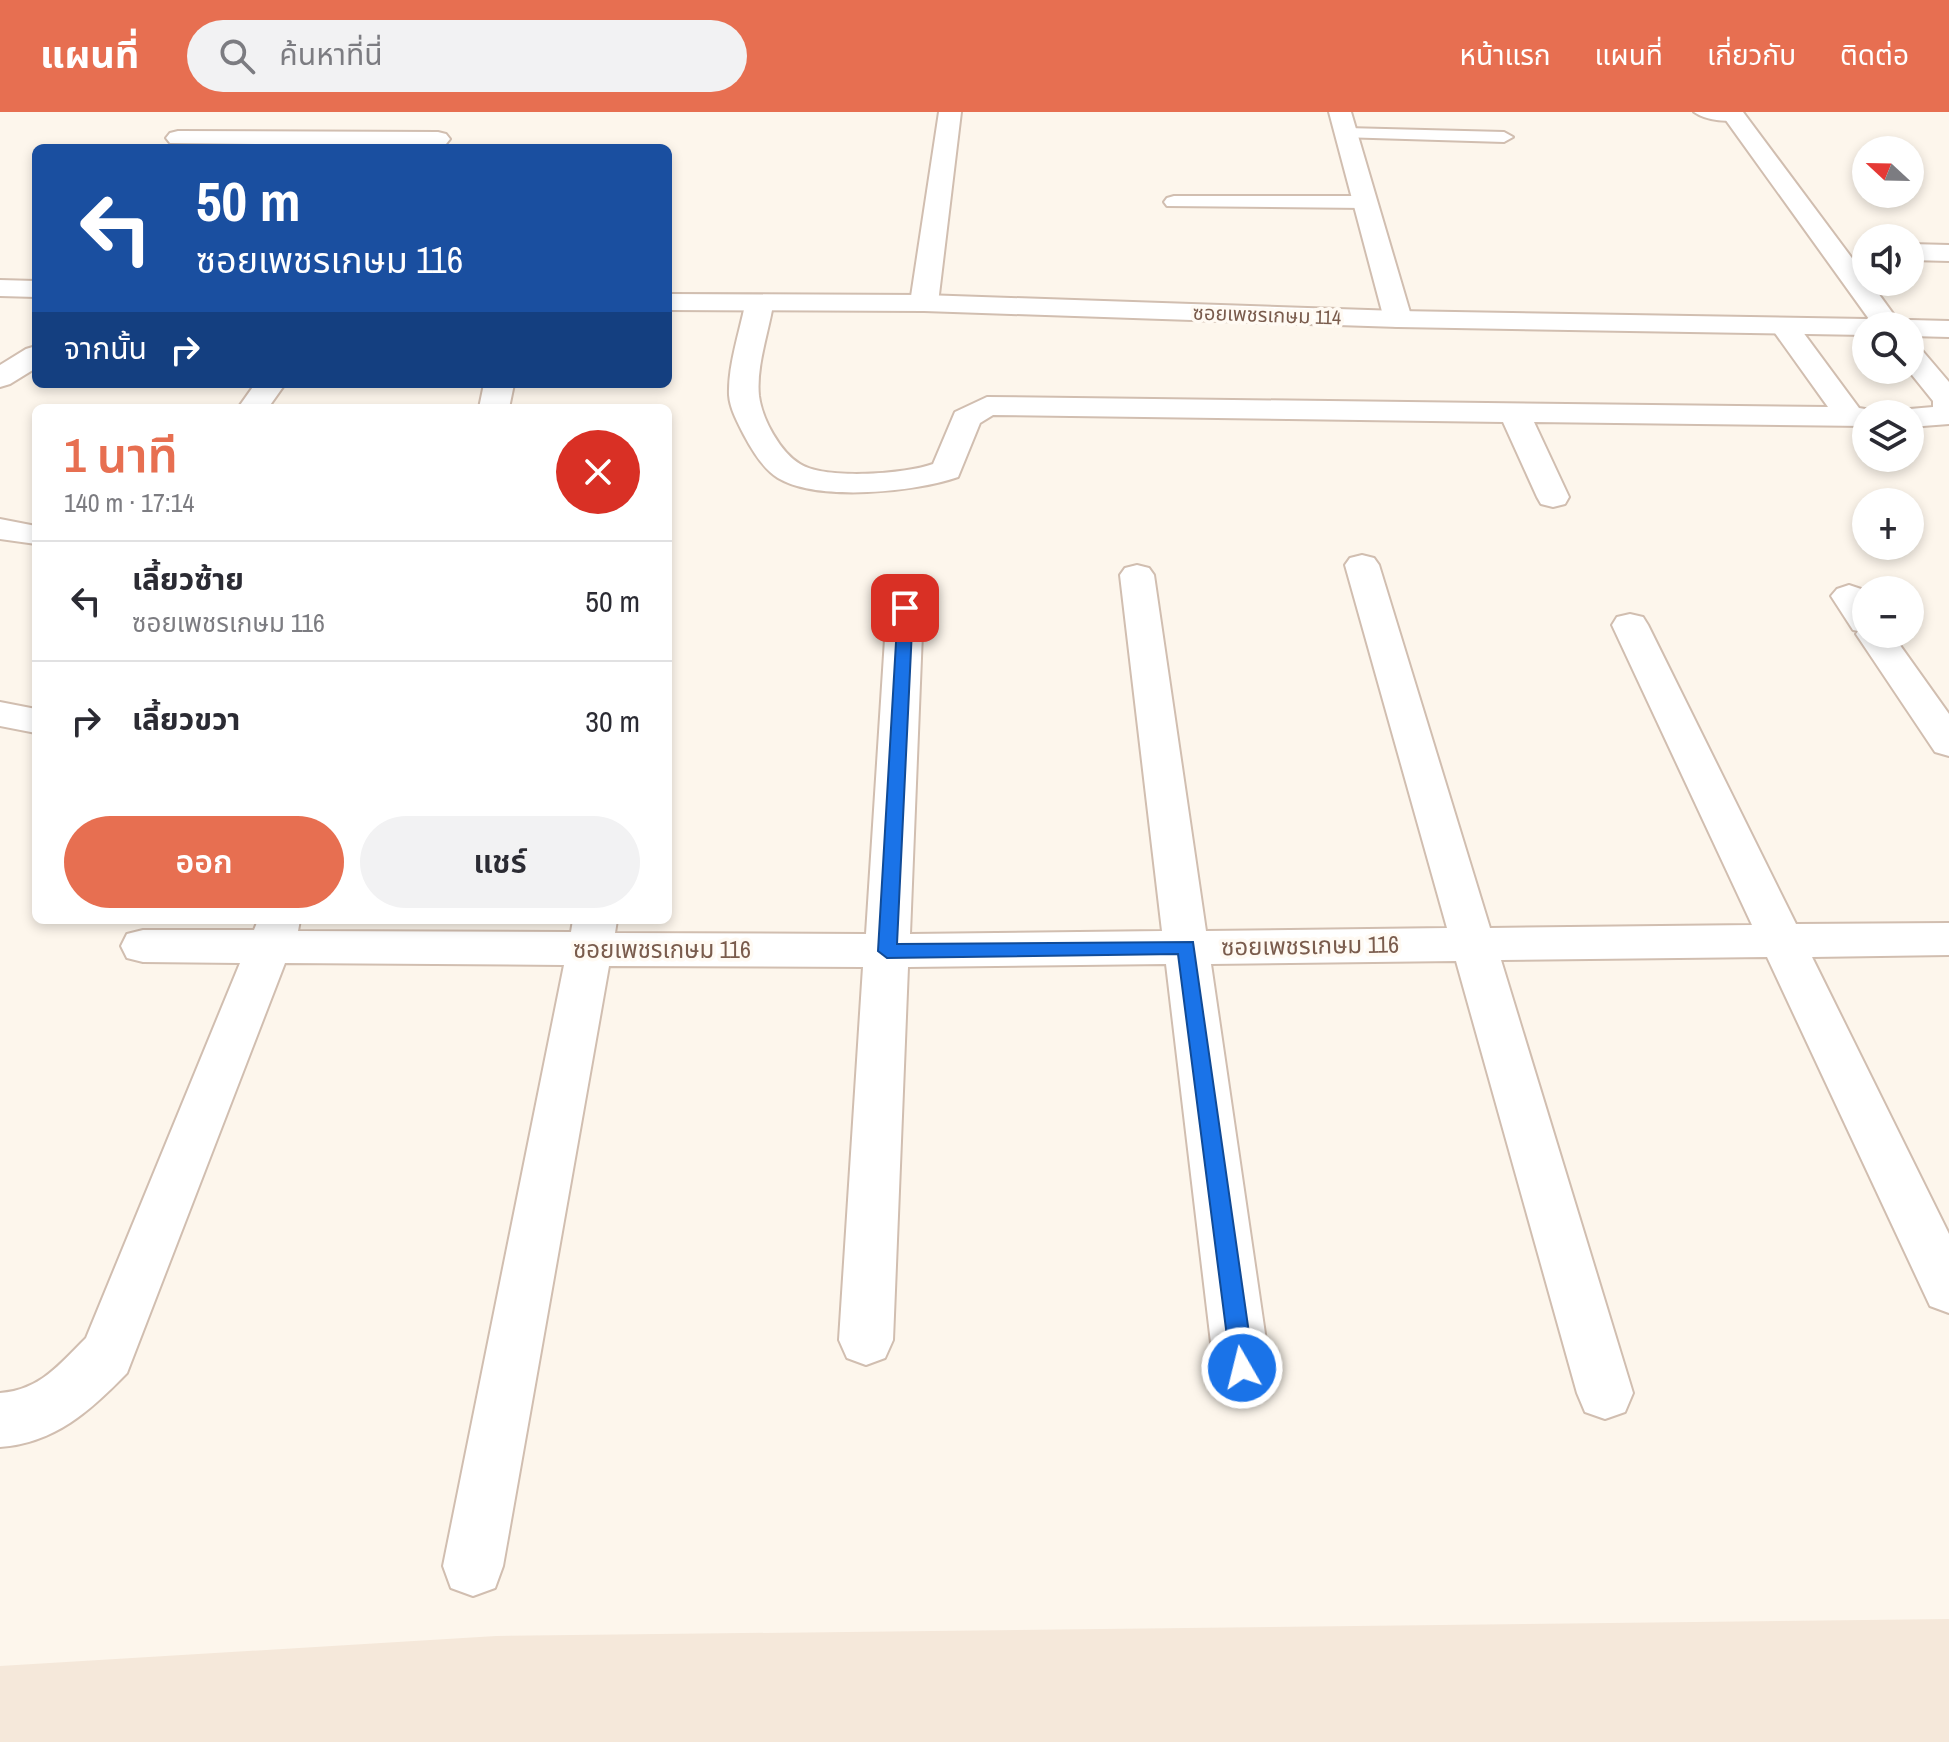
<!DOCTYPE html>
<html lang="th">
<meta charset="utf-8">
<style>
body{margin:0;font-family:"Archivo Narrow","Noto Sans Thai",sans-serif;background:#f2f2f3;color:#2b2b33;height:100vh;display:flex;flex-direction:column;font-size:30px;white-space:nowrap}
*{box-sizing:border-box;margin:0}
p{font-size:26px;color:#7c7c81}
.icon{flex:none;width:44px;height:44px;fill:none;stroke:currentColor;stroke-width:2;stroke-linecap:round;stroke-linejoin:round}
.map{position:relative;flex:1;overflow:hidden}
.panel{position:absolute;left:32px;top:292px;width:640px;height:520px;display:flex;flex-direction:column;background:#fff;border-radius:12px;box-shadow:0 4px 12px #0003}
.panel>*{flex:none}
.top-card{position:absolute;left:32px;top:32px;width:640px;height:244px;border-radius:12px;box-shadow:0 4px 12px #0003;background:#1a4fa0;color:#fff;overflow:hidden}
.needle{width:52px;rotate:292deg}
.tools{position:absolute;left:1852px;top:24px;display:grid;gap:16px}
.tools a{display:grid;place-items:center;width:72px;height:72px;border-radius:50%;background:#fff;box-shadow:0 4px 12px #0003;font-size:40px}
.pin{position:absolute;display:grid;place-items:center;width:68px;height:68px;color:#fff;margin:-34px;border-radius:16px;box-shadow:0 4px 12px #0006}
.me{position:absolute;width:88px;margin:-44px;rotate:352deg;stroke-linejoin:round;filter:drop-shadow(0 0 6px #0008)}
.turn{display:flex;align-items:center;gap:28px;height:168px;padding:0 32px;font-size:36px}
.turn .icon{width:104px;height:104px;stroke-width:2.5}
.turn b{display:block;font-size:56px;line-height:68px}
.then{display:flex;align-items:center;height:76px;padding:0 32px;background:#0003;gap:16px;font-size:30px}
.round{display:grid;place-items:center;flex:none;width:84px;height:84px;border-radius:42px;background:#f2f2f3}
.summary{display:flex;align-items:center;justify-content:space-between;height:136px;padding:0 32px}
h1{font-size:48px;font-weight:600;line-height:60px;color:#e76f51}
.button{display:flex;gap:16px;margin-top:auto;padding:16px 32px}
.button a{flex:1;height:92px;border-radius:48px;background:#e76f51;color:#fff;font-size:32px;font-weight:600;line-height:92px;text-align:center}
.button a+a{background:#f2f2f3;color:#2b2b33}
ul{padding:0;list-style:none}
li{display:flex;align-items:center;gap:24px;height:120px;padding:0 32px;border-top:2px solid #e1e1e2}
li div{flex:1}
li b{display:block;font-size:30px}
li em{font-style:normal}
header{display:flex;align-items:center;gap:48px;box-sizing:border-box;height:112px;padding:0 40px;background:#e76f51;color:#fff}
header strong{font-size:38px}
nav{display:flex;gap:44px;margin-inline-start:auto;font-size:28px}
.search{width:560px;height:72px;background:#f2f2f3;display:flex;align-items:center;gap:20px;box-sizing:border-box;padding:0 28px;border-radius:44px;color:#7c7c81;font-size:30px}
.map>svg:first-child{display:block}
</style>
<header>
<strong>แผนที่</strong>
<div class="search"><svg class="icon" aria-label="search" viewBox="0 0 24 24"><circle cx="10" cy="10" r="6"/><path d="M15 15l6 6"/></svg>ค้นหาที่นี่</div>
<nav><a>หน้าแรก</a><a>แผนที่</a><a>เกี่ยวกับ</a><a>ติดต่อ</a></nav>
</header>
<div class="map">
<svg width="1949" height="1630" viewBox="0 0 1949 1630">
<rect width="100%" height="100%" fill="#fdf6ec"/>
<!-- residential -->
<path fill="#f5e8da" d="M 1949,1507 L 1949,1630 L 0,1630 L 0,1554 L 496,1524 Z"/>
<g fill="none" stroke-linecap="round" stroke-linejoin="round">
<defs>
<path id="service" d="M 1694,0 L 1739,0 L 1743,4 C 1732,13 1705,8 1694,0 Z
M 1346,16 L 1504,20 L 1513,25 L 1504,30 L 1340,25 L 1337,21 L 1340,17 Z
M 1174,84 L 1365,84 L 1375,90 L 1365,96 L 1167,94 L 1164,90 L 1167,86 Z"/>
<path id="minor" d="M 939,0 L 961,0 L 938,191 L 934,197 L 924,199 L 914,197 L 910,191 Z
M 1329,0 L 1351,0 L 1412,207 L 1408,213 L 1398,215 L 1388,213 L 1384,207 Z
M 1720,0 L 1743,0 L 1866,165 L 1866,170 L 1870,170 L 1902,214 L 1874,214 Z
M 178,19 L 438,20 L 446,22 L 450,27 L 446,32 L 438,34 L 170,31 L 166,26 L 170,21 Z
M 1910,132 L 1949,133 L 1949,149 L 1910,148 Z
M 759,185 L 769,187 L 773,193 C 768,222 756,255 759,284 C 762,307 780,340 800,352 C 825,368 906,362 933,352 L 955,300 L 987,285 L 1828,295 L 1770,214 L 1774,208 L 1784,206 L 1794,208 L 1859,296 L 1877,299 L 1879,302 L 1866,302 L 1866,314 L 1534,310 L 1569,385 L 1565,392 L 1553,395 L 1541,392 L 1537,385 L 1503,310 L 993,303 L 980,311 L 958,365 C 916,380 818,390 778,366 C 763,357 752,338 744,323 C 738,311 730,297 729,283 C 728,254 739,222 745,193 L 749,187 Z
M 1910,233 L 1920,236 L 1949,270 L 1949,312 L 1910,315 L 1910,302 L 1897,302 L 1910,297 L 1933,295 L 1933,289 L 1908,258 Z
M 36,234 L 36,256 L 10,272 L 0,275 L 0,253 L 26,237 Z
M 255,272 L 285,272 L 268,296 L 238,296 Z
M 484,272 L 514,272 L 509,296 L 479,296 Z
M 0,407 L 36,414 L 36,432 L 0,427 Z
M 1362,443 L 1374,446 L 1379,453 L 1490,816 L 1752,813 L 1612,513 L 1617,505 L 1630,502 L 1643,505 L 1648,513 L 1796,812 L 1949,811 L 1949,843 L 1812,845 L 1949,1122 L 1949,1201 L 1930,1194 L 1767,845 L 1501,848 L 1633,1281 L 1625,1300 L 1605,1307 L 1585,1300 L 1577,1281 L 1456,849 L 1211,852 L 1270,1256 L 1262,1274 L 1242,1282 L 1222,1274 L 1214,1256 L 1166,852 L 908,855 L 893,1228 L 885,1246 L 866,1253 L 847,1246 L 839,1228 L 863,855 L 609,854 L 503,1454 L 495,1476 L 473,1484 L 451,1476 L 443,1454 L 564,853 L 285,851 L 127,1261 C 90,1299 55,1331 0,1335 L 0,1281 C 40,1278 59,1253 86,1226 L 240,851 L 143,850 L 127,846 L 121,834 L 127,822 L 143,818 L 254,818 L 258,808 L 300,808 L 298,819 L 571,820 L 573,808 L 617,808 L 615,821 L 866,822 L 887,496 L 892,488 L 905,485 L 918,488 L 923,496 L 910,822 L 1162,819 L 1120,463 L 1125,456 L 1137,453 L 1149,456 L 1154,463 L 1206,819 L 1447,816 L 1345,453 L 1350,446 Z
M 1849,473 L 1861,477 L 1866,483 L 1866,522 L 1892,522 L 1949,602 L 1949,644 L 1935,640 L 1856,522 L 1858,519 L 1853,518 L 1831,484 L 1837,477 Z
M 0,590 L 36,597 L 36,621 L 0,614 Z"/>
<path id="tertiary" d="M 0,168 L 36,169 L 36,185 L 0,184 Z
M 668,182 L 924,183 L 1398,199 L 1866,207 L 1876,209 L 1879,214 L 1866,214 L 1866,223 L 1398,215 L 924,199 L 668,198 Z
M 1910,208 L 1949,209 L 1949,225 L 1910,224 L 1910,214 L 1897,214 Z"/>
</defs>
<!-- service casing -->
<use href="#service" stroke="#d1beb0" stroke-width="4"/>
<!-- minor casing -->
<use href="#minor" stroke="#d1beb0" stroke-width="4"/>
<!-- tertiary casing -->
<use href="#tertiary" stroke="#d1beb0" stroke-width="4"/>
<!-- service -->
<use href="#service" fill="#fff" fill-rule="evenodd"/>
<!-- minor -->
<use href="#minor" fill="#fff" fill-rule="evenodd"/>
<!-- tertiary -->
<use href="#tertiary" fill="#fff" fill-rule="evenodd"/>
</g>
<!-- route -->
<path fill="#1a73e8" stroke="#114b97" stroke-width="2" d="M 905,492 L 913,496 L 897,832 L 1193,830 L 1254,1256 L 1251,1263 L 1242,1266 L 1234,1263 L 1231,1256 L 1178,842 L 887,846 L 878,839 L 898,496 Z"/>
<g text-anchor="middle" stroke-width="7" stroke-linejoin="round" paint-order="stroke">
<!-- far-street labels -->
<g font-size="20" fill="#7a5c4d" stroke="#fffaf3">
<text transform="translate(1267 203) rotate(2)" y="7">ซอยเพชรเกษม 114</text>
</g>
<!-- street labels -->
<g font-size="24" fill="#7a5c4d" stroke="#fffaf3">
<text transform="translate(1310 834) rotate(-1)" y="8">ซอยเพชรเกษม 116</text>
<text x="662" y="846">ซอยเพชรเกษม 116</text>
</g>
</g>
</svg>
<div class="tools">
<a><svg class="needle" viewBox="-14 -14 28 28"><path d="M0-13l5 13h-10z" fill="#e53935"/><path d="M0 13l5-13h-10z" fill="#7c7c81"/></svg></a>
<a><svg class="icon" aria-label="sound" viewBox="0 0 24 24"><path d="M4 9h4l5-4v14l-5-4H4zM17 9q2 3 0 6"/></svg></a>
<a><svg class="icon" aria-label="search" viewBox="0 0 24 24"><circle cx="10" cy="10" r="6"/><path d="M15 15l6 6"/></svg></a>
<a><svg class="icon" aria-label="layers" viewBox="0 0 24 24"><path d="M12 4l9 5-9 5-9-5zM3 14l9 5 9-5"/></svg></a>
<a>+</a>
<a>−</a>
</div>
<div class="pin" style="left:905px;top:496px;background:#d93025"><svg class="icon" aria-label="arrive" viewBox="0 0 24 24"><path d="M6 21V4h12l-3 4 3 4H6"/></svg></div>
<svg class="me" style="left:1242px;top:1256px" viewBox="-20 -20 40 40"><circle r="17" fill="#1a73e8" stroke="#fff" stroke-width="3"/><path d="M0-11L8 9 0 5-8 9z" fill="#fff"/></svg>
<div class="top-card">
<div class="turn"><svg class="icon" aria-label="left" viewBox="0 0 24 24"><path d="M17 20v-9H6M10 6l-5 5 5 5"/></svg><div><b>50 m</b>ซอยเพชรเกษม 116</div></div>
<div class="then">จากนั้น<svg class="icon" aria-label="right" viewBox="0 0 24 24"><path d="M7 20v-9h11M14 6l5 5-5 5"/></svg></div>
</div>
<section class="panel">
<div class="summary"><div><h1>1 นาที</h1><p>140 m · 17:14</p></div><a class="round" style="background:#d93025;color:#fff"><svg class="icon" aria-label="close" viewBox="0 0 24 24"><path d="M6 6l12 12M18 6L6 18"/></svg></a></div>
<ul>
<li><svg class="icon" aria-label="left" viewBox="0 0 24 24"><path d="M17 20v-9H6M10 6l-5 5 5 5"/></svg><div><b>เลี้ยวซ้าย</b><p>ซอยเพชรเกษม 116</p></div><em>50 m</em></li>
<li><svg class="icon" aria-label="right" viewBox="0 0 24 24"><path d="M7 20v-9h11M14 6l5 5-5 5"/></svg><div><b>เลี้ยวขวา</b></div><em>30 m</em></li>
</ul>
<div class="button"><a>ออก</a><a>แชร์</a></div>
</section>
</div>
